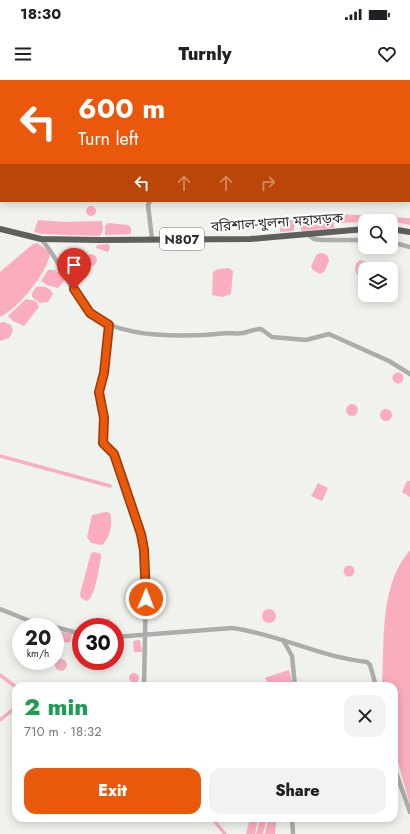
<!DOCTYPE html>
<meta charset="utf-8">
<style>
body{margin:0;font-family:Jost,"Noto Sans Bengali",sans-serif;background:#f2f2f2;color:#202124;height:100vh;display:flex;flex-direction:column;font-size:15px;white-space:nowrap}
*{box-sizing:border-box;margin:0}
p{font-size:13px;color:#757577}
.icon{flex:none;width:22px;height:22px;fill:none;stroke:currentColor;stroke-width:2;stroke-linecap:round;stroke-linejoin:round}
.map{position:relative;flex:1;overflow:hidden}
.panel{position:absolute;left:12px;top:602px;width:386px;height:140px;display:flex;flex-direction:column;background:#fff;border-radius:12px;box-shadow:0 2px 10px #0003}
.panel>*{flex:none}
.top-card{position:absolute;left:0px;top:0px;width:410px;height:122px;box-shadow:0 2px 10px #0003;background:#ea580c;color:#fff;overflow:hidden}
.tools{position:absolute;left:358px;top:134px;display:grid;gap:8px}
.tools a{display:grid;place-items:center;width:40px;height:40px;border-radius:8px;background:#fff;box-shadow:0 2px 10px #0003;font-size:20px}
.speed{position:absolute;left:12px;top:538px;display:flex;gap:8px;font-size:20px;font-weight:700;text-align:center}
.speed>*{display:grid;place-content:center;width:52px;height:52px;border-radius:50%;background:#fff;box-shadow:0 2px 10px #0003;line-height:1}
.speed small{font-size:10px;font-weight:400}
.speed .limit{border:6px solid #d22;background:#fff;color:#111}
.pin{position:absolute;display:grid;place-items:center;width:34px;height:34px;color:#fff;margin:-41px -17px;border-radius:50% 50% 50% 0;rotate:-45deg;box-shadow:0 0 4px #0007}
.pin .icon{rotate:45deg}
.me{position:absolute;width:44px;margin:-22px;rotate:1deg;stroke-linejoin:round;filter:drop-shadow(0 0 3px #0008)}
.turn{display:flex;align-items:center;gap:14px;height:84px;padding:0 12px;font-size:18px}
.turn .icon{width:52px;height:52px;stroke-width:2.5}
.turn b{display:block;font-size:28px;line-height:34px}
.lanes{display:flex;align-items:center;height:38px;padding:0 12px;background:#0003;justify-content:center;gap:20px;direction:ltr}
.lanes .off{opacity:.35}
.round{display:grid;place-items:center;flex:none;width:42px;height:42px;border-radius:12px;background:#f2f2f2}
.overview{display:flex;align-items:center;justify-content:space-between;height:68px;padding:0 12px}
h1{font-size:24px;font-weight:800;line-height:30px;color:#1e9e55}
.action{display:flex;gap:8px;margin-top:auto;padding:8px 12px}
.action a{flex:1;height:46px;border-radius:12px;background:#ea580c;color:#fff;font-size:16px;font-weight:800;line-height:46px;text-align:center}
.action a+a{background:#f2f2f2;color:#202124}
.status{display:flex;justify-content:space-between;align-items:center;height:28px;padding:0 20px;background:#fff;direction:ltr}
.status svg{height:11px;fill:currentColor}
header{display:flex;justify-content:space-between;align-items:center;height:52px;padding:0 12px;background:#fff;font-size:18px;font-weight:800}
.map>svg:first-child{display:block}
</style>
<div class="status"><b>18:30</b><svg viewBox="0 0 49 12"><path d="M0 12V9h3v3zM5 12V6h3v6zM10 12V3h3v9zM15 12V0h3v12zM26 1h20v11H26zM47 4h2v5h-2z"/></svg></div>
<header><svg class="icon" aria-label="menu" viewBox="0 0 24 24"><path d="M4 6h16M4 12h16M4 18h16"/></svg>Turnly<svg class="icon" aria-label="heart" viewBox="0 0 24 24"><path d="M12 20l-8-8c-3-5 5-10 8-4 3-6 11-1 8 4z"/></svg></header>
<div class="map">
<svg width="410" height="754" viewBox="0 0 410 754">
<rect width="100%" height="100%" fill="#f0f2ed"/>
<!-- water -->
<path fill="#f9adbe" d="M86 131a5 5 0 1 1 10 0a5 5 0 1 1-10 0Z
M 340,134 L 410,138 L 410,145 L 391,141 L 340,143 Z
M 332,135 L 334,137 L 334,148 L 302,151 C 299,146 299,140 303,137 Z
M 295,139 L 294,151 L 280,152 L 281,140 Z
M 38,140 L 64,142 L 102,141 L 103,150 L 100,156 L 42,154 L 34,152 Z
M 108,143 L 128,145 L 131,148 L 131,154 L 105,155 L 105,146 Z
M 37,163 L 50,172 C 50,190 17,230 0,237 L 0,192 L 33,164 Z
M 108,164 L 110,167 L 108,172 L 96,168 L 97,165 Z
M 322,173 L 327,175 L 329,181 L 324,192 L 320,194 L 313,190 L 311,186 L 317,174 Z
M85 180a6 6 0 1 1 12 0a6 6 0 1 1-12 0Z
M 360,180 L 377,185 L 378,189 L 365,189 L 365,198 L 359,197 C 354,193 354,183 360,180 Z
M 229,188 L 233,191 L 231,214 L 223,217 L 212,215 L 213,192 L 218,189 Z
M 48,190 L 54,190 L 65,196 L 65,200 L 58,208 L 47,205 L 41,201 Z
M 36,207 C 43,206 50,207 53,214 L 48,222 L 40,223 L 32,217 L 32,213 Z
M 26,219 L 36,221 L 39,227 L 24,246 L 13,241 L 8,236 Z
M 4,242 L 11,245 L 13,251 L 9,258 L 0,261 L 0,243 Z
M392.5 298a5.5 5.5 0 1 1 11 0a5.5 5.5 0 1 1-11 0Z
M346 330a6 6 0 1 1 12 0a6 6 0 1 1-12 0Z
M380 335a6 6 0 1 1 12 0a6 6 0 1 1-12 0Z
M 407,401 L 410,401 L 410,417 L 402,412 Z
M 318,403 L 328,408 L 322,421 L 311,416 Z
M 106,432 L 110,433 C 113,443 110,459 102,465 L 91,463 L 87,457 L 92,435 Z
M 410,470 L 410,725 L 394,668 L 394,606 L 383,606 L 382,603 C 385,559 379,506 410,470 Z
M 95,472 L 101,474 L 101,478 C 99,487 95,518 87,521 L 81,518 L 80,514 L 91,473 Z
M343.5 491a5.5 5.5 0 1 1 11 0a5.5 5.5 0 1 1-11 0Z
M262 536a7 7 0 1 1 14 0a7 7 0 1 1-14 0Z
M 102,539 L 110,539 L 111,547 L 101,547 L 100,540 Z
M 58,551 L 72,554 L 71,561 L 68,563 L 55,559 Z
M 140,560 L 142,572 L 134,572 L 133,561 Z
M54.5 568a4.5 4.5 0 1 1 9 0a4.5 4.5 0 1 1-9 0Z
M55 585a6 6 0 1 1 12 0a6 6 0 1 1-12 0Z
M 289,590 L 293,605 L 269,606 L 265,598 L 267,597 Z
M129 598a5 5 0 1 1 10 0a5 5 0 1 1-10 0Z
M 250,738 L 258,738 L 255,754 L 246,754 Z
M 260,738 L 267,739 L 263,754 L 256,754 Z
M 270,738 L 274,739 L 276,743 L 275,754 L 265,754 L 268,739 Z"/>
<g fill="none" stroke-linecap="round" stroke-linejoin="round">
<!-- canal -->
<path stroke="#f9adbe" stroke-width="3.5" d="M 331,0 L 331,1
M 409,30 L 410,30
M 0,376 L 110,406
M 0,595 L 16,607
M 0,640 L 16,627
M 212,738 L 225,754"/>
<!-- minor -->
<path stroke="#acadab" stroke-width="4.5" d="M 160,1 L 160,0
M 150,121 L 148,125 L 152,159
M 307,154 L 314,159 L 322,160 L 365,160
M 41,159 C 61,181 69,211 90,232 C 117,260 192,257 228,253 C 233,253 238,254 243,253 C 249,252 254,249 261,249 L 272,257 L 306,260 L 329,254 L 389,281 L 410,294
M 391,162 L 410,167
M 109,245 L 105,293 L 99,312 L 104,338 L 102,357 L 105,366 L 114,374 L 135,435 L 145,470 L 146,506 L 144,606
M 0,529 L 35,543 L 55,547
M 55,547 L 81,554
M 115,557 L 232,548 C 278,554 320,577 367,582 L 370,585 L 376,606
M 283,560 L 292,576 L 295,606
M 394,687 L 410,732
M 292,738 L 293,754"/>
<!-- highway -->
<path stroke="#5e605c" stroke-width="6" d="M 0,149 L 41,159 L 100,160 L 250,159 L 365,149
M 391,149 L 410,152"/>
</g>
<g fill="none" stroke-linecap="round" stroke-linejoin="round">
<defs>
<path id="route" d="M 74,209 L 90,233 L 109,245 L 104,293 L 99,312 L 104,338 L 103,363 L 114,374 L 141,454 L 144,470 L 146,519"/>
</defs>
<!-- route casing -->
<use href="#route" stroke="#983908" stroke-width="10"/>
<!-- route -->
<use href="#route" stroke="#ea580c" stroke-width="7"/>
</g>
<g text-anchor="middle" stroke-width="4" stroke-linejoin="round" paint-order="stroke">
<!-- shield labels -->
<rect fill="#fff" stroke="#6f706e" stroke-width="1" x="160" y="148" width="44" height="22" rx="3"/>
<g font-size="13" font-weight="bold" fill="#313230">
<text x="182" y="164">N807</text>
</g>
<!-- street labels -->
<g font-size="14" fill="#313230" stroke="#fff">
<text transform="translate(277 142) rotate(-4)" y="5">বরিশাল-খুলনা মহাসড়ক</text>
</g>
</g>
</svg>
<div class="tools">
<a><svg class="icon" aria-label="search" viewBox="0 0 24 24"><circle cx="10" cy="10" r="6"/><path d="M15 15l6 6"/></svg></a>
<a><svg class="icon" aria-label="layers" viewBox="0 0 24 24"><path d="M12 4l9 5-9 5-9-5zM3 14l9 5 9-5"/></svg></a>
</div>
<div class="speed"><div>20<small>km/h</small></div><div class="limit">30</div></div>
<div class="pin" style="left:74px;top:209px;background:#d93025"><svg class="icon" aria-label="arrive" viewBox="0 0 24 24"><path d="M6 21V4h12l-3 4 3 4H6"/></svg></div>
<svg class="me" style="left:146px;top:519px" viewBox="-20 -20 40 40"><circle r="17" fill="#ea580c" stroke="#fff" stroke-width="3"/><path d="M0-11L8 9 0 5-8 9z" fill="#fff"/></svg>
<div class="top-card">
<div class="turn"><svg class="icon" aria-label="left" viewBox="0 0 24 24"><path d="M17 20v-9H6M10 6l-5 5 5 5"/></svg><div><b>600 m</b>Turn left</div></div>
<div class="lanes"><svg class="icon" aria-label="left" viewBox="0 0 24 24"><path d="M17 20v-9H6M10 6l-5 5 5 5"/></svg><svg class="icon off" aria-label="ahead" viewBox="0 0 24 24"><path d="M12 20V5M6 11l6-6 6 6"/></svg><svg class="icon off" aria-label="ahead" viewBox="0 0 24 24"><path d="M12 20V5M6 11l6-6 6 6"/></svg><svg class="icon off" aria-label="right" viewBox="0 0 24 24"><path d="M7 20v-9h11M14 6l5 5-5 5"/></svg></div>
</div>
<section class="panel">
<div class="overview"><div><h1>2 min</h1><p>710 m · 18:32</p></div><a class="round"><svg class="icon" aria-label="close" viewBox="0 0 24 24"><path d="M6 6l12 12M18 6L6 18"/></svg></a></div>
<div class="action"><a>Exit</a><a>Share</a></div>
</section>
</div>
